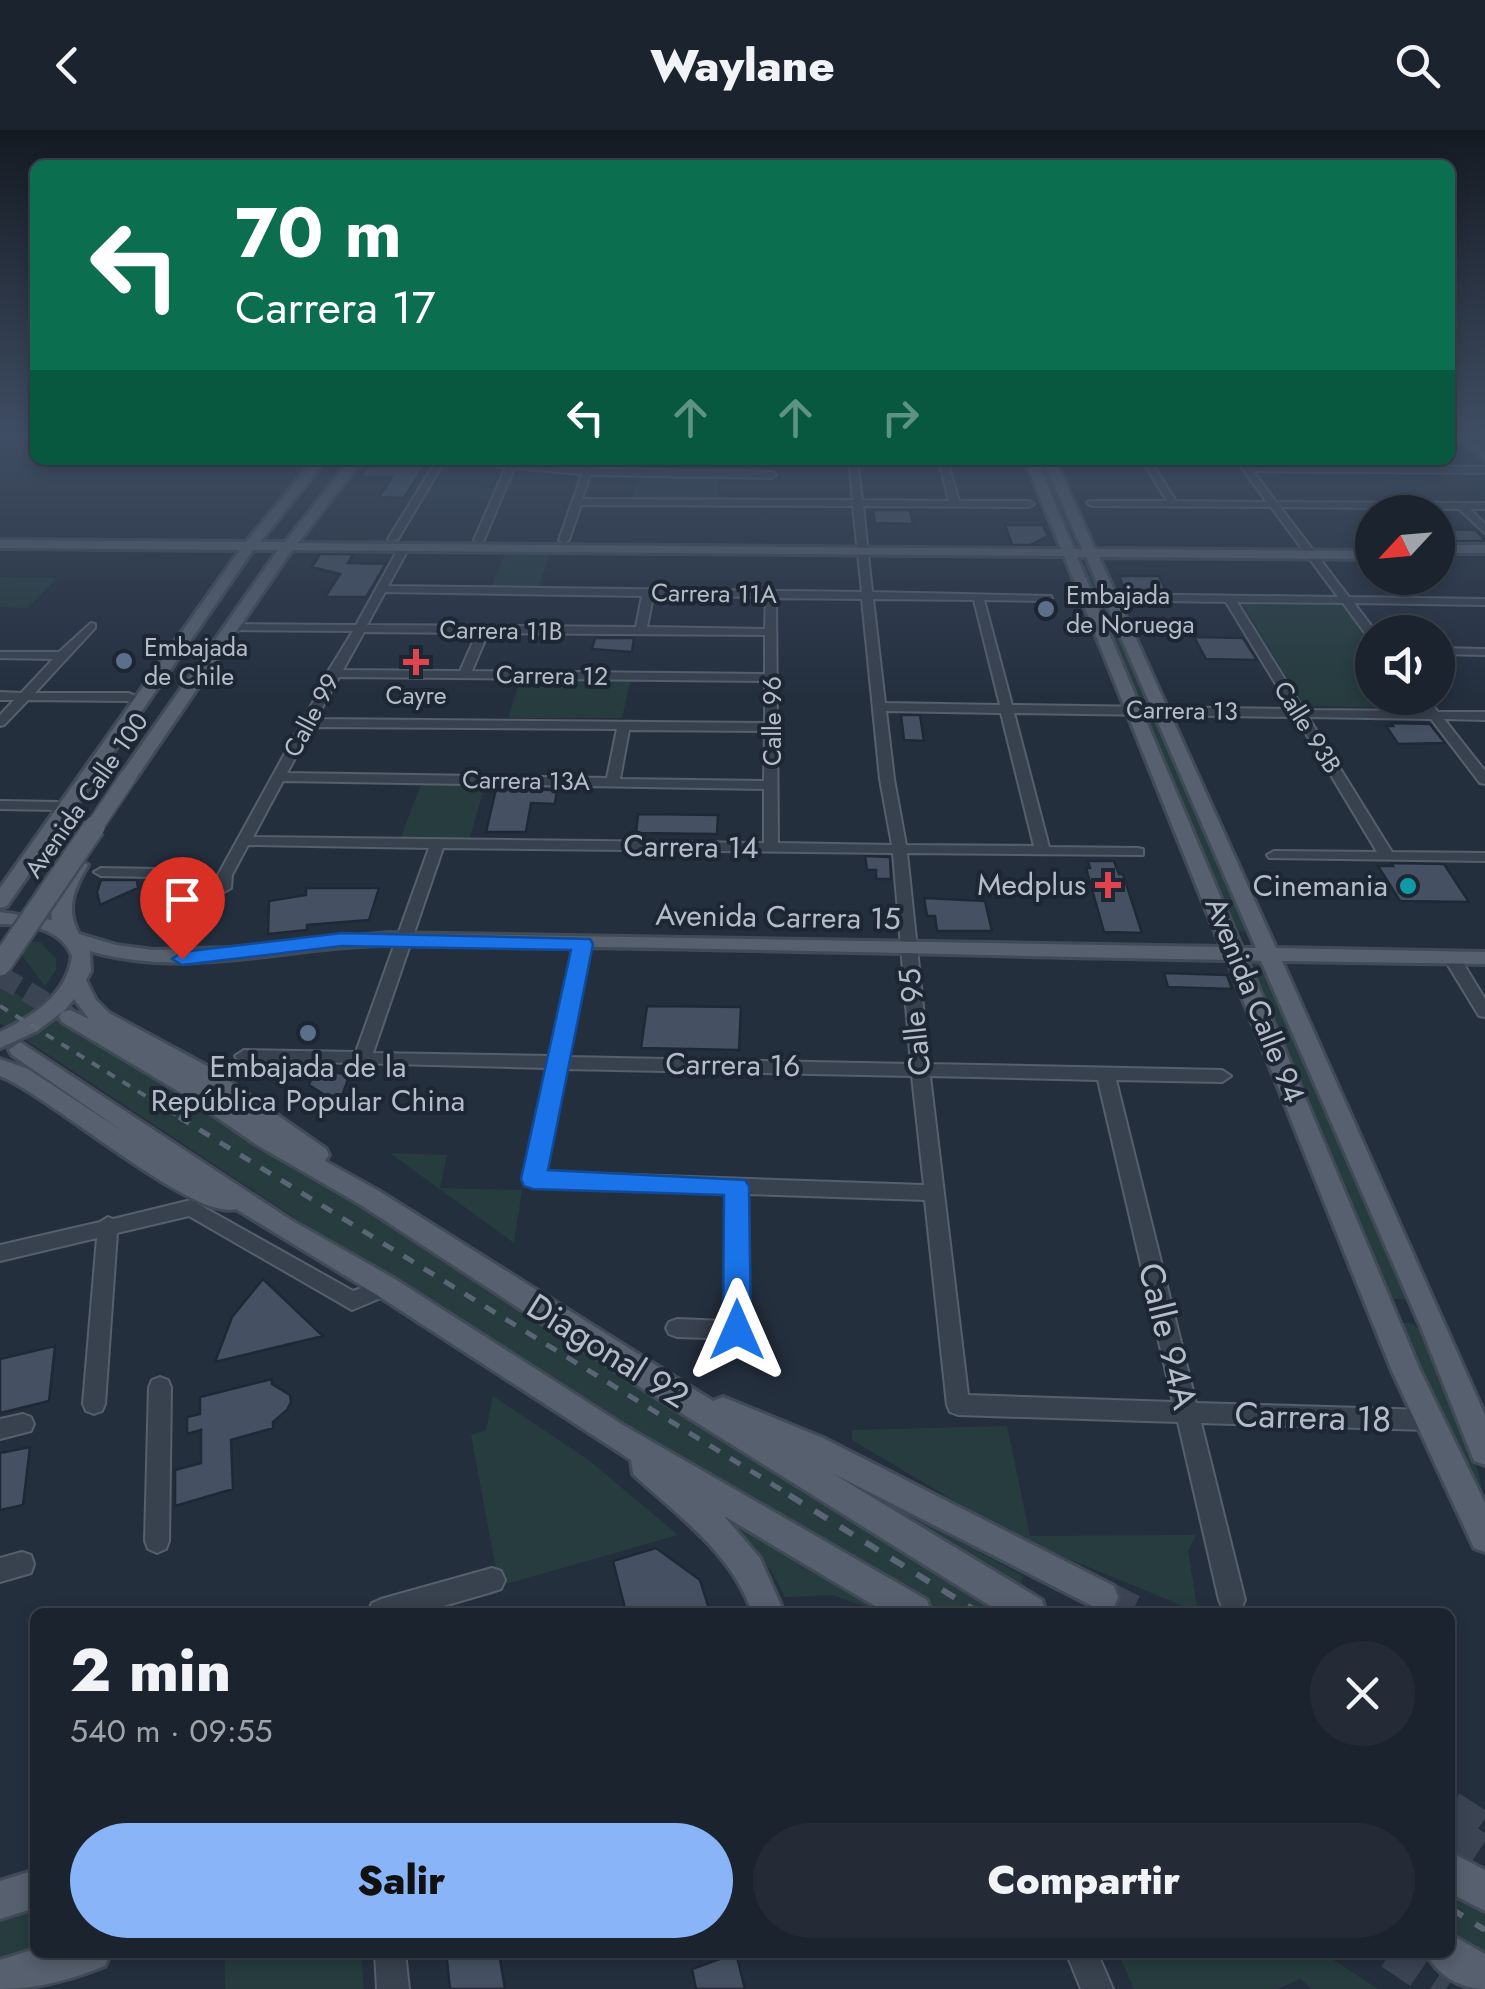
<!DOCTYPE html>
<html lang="es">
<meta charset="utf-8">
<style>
body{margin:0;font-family:Jost,sans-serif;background:#242b36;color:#f1f3f6;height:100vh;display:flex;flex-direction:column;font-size:38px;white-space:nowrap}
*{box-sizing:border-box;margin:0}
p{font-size:32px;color:#a0a4aa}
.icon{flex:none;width:55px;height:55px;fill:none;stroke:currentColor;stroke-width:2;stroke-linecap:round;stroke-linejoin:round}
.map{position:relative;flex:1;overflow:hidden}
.sheet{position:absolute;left:30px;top:1478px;width:1425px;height:350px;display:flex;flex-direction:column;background:#1b232e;border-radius:15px;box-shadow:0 5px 15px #0003,0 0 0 2px #39404a}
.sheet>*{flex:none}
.guide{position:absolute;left:30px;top:30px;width:1425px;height:305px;border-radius:15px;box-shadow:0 5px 15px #0003,0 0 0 2px #39404a;background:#0b6e4f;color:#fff;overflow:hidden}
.needle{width:65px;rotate:244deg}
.tools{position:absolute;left:1355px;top:365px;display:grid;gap:20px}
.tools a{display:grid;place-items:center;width:100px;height:100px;border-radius:50%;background:#1b232e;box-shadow:0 5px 15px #0003,0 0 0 2px #39404a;font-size:50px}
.pin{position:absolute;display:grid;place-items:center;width:85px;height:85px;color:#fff;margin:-102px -42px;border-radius:50% 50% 50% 0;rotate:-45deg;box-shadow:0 0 10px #0007}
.pin .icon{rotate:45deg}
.me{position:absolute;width:110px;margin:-55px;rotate:0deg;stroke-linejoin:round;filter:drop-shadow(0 0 8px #0008)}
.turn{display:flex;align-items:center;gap:35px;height:210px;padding:0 40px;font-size:45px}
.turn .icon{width:130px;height:130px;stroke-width:2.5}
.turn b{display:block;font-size:70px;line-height:85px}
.lanes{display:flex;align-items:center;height:95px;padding:0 40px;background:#0003;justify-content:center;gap:50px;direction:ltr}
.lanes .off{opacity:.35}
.round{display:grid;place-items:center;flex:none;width:105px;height:105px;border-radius:52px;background:#242b36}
.summary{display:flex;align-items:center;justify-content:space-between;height:170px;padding:0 40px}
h1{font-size:60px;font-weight:800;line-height:75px}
.button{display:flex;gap:20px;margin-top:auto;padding:20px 40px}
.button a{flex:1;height:115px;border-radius:60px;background:#8ab4f8;color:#111;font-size:40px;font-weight:800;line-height:115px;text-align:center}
.button a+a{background:#242b36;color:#f1f3f6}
header{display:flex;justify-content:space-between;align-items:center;height:130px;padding:0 40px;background:#1b232e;font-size:45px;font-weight:800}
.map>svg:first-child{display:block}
</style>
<header><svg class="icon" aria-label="back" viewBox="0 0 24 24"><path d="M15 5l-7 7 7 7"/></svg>Waylane<svg class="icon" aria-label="search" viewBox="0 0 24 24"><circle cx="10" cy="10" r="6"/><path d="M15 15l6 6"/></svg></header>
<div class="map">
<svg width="1485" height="1859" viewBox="0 0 1485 1859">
<rect width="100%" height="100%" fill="#242f3e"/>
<!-- green -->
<path fill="#263c3f" d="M 639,345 L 719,346 L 718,371 L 632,370 Z
M 423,357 L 500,358 L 494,371 L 416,371 Z
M 312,411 L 853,415 L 854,418 L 310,414 Z
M 505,423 L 550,423 L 539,456 L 492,456 Z
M 1080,434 L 1093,435 L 1151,568 L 1136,568 Z
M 0,447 L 57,448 L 27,478 L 0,477 Z
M 1241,472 L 1343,473 L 1372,513 L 1372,568 L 1413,568 L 1421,578 L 1304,576 Z
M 521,547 L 631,548 L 622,588 L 508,588 Z
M 1146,592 L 1162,592 L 1254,802 L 1234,801 Z
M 421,654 L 485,655 L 469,711 L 400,710 Z
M 27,811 L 40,812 L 56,829 L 56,840 L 45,856 L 18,820 Z
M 1243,829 L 1264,829 L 1412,1169 L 1385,1169 Z
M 0,854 L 432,1121 L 1004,1482 L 938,1482 L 798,1396 L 647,1312 L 381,1145 L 0,893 Z
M 390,1023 L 447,1025 L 440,1058 L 522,1060 L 514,1113 Z
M 1400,1192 L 1413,1194 L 1421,1201 C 1442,1249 1485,1333 1485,1384 L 1397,1196 Z
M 493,1266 L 590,1331 L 678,1405 L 499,1456 L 471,1305 L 486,1300 Z
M 1007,1296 L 1030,1406 L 1196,1405 L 1188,1421 L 1198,1482 L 1015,1407 L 852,1310 L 852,1300 Z
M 828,1341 L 1023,1446 L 1021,1459 Z
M 701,1377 L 792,1424 L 881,1482 L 832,1465 L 785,1467 L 771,1440 Z
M 1450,1760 L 1485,1782 L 1485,1828 L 1450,1806 Z
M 35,1775 L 35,1818 L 0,1830 L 0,1785 Z
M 225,1823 L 361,1823 L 364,1859 L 225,1859 Z
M 1118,1823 L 1323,1823 L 1378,1859 L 1312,1859 L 1300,1849 L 1277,1859 L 1134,1859 Z"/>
<!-- building -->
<path fill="#455162" stroke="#1f2835" stroke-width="2.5" d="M 373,330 L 428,330 L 404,368 L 379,367 L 392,347 L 360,347 Z
M 873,380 L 910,380 L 913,394 L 875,393 Z
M 1005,395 L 1043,395 L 1048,406 L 1030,415 L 1012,415 Z
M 1438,399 L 1476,400 L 1485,411 L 1438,411 Z
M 320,424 L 353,424 L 348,433 L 386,434 L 366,467 L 325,467 L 340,444 L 312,437 Z
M 1119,446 L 1159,446 L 1166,461 L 1125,460 Z
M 1194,507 L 1243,508 L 1257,530 L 1206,529 Z
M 595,508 L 634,508 L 632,522 L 592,519 Z
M 901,585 L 920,585 L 924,611 L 904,610 Z
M 1391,593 L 1430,594 L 1445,613 L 1398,614 L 1386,596 L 1393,596 Z
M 496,659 L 557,660 L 555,674 L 531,673 L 526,702 L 486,702 Z
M 638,684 L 718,685 L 717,704 L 636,703 Z
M 865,726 L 890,727 L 891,749 L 876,749 L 876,740 L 867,740 Z
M 1088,731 L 1114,731 L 1119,744 L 1123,744 L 1142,803 L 1104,802 L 1086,738 L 1090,738 Z
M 1391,733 L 1444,734 L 1469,772 L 1400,771 L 1378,736 L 1393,736 Z
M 101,750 L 137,750 L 138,758 L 100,775 L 97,762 Z
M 306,758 L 379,758 L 369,790 L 307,795 L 307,800 L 268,804 L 269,771 L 306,765 Z
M 924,768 L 985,771 L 992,801 L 937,801 L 935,786 L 927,786 Z
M 1164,843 L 1227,845 L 1232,859 L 1168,857 Z
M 647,876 L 741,877 L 739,920 L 641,918 Z
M 314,941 L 350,944 L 339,974 L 309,955 Z
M 263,1149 L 323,1206 L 215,1232 L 232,1187 Z
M 55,1216 L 49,1271 L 0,1283 L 0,1229 Z
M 272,1249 L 272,1254 L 290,1265 L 291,1272 L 287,1280 L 273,1292 L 273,1298 L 231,1310 L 233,1359 L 175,1376 L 175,1340 L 201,1333 L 201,1300 L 187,1304 L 187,1287 L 200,1284 L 200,1267 Z
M 30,1317 L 23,1375 L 0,1380 L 0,1323 Z
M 656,1418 L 700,1450 L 710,1482 L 626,1482 L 613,1431 Z
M 446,1822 L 499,1822 L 505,1859 L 450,1859 Z
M 736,1823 L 745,1859 L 696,1859 L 692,1839 Z"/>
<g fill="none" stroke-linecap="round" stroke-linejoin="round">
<!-- major-tunnel-far1 -->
<path stroke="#3a4453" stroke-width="21" stroke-dasharray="21 10" stroke-linecap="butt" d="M 0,846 L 70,887"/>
<!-- major-tunnel -->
<path stroke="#3a4453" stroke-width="35" stroke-dasharray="35 18" stroke-linecap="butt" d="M 1102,1467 L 1132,1482
M 1450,1678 L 1485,1701
M 1450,1701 L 1485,1724
M 1391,1822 L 1446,1859"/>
<defs>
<path id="minor" d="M 1450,305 L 1454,306 L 1454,310 L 1450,310 Z
M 437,330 L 445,330 L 398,409 L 390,411 L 388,409 Z
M 453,330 L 517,330 L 516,333 L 584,339 L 587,330 L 595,330 L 592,339 L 772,342 L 776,345 L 772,348 L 590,345 L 582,369 L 853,370 L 849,330 L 857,330 L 862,370 L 949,371 L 939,330 L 947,330 L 959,371 L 1029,371 L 1034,374 L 1029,377 L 863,376 L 872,462 L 1051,466 L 1052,468 L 1047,471 L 984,470 L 1012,575 L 1291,579 L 1226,472 L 1110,470 L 1105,467 L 1110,464 L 1338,467 L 1271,377 L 1092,376 L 1087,373 L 1089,371 L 1167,371 L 1142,330 L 1150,330 L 1176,371 L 1267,372 L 1239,334 L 1243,331 L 1249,335 L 1485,337 L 1485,343 L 1253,341 L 1276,372 L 1485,373 L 1485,379 L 1470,379 L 1485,394 L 1485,403 L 1459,379 L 1280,377 L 1349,467 L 1485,469 L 1485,475 L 1354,473 L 1376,502 L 1372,502 L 1372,508 L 1368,507 L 1343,473 L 1237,472 L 1304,580 L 1425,581 L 1415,568 L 1427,568 L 1438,582 L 1485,582 L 1485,590 L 1444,589 L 1485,641 L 1485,654 L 1480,653 L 1431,589 L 1308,587 L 1392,722 L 1485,723 L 1485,731 L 1269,728 L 1267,725 L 1274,721 L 1377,722 L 1296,587 L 1014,583 L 1049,717 L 1138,718 L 1143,719 L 1143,725 L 907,723 L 929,934 L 1222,940 L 1231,946 L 1222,952 L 1116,950 L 1196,1273 L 1427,1280 L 1435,1283 L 1438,1290 L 1435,1297 L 1427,1300 L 1201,1293 L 1245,1470 L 1241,1479 L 1232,1482 L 1223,1479 L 1219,1470 L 1178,1292 L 958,1285 L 950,1282 L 947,1275 L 925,1070 L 746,1064 L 748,1200 L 745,1206 L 737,1209 L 677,1207 L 669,1204 L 666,1198 L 669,1192 L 677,1189 L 726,1191 L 726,1063 L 526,1054 L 523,1049 L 548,938 L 238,930 L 235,926 L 244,920 L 356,922 L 429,718 L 248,715 L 232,745 L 231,758 L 224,762 L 160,759 L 155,758 L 151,747 L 101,746 L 94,742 L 101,738 L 157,739 L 162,740 L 166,751 L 217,753 L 218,745 L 328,545 L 327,543 L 353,501 L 230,500 L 224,497 L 230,494 L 356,495 L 401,414 L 410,416 L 388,456 L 862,462 L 853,376 L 581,375 L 569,410 L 564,413 L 559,410 L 582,344 L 514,338 L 484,410 L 479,413 L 474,410 L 506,337 ZM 385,462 L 642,466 L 636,497 L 367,495 ZM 653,466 L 766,467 L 765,499 L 647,497 ZM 776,468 L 862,469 L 880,649 L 892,715 L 778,713 ZM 873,469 L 974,470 L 1000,575 L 885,573 ZM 364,502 L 477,503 L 460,541 L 343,540 ZM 488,503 L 765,505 L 765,544 L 472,541 ZM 339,547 L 765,551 L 765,593 L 316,589 ZM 886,581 L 1001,583 L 1034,716 L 906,715 L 894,649 ZM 312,597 L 617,599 L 607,648 L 287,643 ZM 629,600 L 765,601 L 764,651 L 620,649 ZM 283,651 L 764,659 L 764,713 L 253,707 ZM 443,718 L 893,723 L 911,934 L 568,927 L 591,814 L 583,809 L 575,814 L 550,926 L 373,923 ZM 565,939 L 912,946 L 924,1055 L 544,1042 ZM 930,946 L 1098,950 L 1173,1272 L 968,1265 Z
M 91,493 L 95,494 L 95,498 L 35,563 L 129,563 L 143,569 L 143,575 L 127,571 L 28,570 L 4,595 L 0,596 L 0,585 L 14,570 L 0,570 L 0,562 L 21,563 L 53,529 L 0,528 L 0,522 L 59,522 Z
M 1438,518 L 1485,519 L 1485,525 L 1438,524 Z
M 0,671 L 57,672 L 64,676 L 57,680 L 0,679 Z
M 1451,822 L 1457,823 L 1485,869 L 1485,887 L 1479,886 L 1443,827 Z
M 191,1070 L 353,1161 L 386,1149 L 393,1151 L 396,1157 L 393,1163 L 352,1180 L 189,1086 L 117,1103 L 105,1274 L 102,1281 L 94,1284 L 86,1281 L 83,1274 L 97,1108 L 0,1131 L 0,1115 L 100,1092 L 108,1087 L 113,1089 Z
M 160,1247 L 168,1250 L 171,1257 L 169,1411 L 166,1419 L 157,1423 L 148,1419 L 145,1411 L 149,1257 L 152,1250 Z
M 23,1284 L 31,1287 L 34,1294 L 31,1301 L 0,1309 L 0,1289 Z
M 22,1422 L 31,1425 L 34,1434 L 31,1443 L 0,1452 L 0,1428 Z
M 492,1438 L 501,1441 L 505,1450 L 501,1459 L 492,1462 L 423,1482 L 368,1482 L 372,1473 L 381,1469 Z
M 375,1822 L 405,1822 L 409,1859 L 377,1859 Z
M 1066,1822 L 1097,1822 L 1113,1859 L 1081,1859 Z"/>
<path id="major" d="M 1454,305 L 1465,305 L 1485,321 L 1485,330 Z
M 314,330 L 326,330 L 260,412 L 285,412 L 350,330 L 362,330 L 298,413 L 1061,419 L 1025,330 L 1037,330 L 1074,419 L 1082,419 L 1043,330 L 1055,330 L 1095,419 L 1372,421 L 1372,429 L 1099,427 L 1276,818 L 1485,822 L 1485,834 L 1282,831 L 1485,1285 L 1485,1335 L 1474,1331 L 1470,1321 L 1420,1195 L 1261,831 L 1247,830 L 1420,1240 L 1485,1373 L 1485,1422 L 1474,1418 L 1392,1241 L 1227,830 C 948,825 670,816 391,815 C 290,815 190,850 90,821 L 91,841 L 86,850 L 96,870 L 109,883 L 209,937 L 326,1019 L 329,1025 L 325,1031 L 379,1061 L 713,1271 L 723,1267 L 823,1308 L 1114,1456 L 1118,1467 L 1114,1478 L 1104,1482 L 832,1343 L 1042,1470 L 1046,1482 L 1000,1482 L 646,1261 L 361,1075 L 257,1015 L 181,963 L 62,892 L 59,887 L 62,882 L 37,901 L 0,918 L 0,902 C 33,886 67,865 72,826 C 60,797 27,794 0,794 L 0,782 L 52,790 C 48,767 60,750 72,731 L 79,729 L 88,735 C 74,759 65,778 79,804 L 116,815 L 153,820 L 230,818 L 388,803 L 1221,817 L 1064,426 L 292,420 L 134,651 L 122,651 L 119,647 L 278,420 L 253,420 L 7,776 L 0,778 L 0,758 L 240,420 L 0,418 L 0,410 L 246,412 ZM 1077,427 L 1086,427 L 1256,818 L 1242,818 ZM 74,869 L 89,889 L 70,880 L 63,882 Z
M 1438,415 L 1485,415 L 1485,423 L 1438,423 Z
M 20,912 L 291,1090 L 395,1149 L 623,1295 L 927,1470 L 931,1482 L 885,1482 L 724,1386 L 760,1428 L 784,1482 L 752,1482 C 732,1423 677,1385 633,1344 L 631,1330 L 377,1165 L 236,1079 C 194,1092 49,965 0,946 L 0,929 L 28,939 L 127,1004 L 12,925 L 9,920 Z
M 1450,1722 L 1485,1740 L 1485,1781 L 1450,1763 Z
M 35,1740 L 35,1778 L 0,1789 L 0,1751 Z
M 1450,1804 L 1485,1824 L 1485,1859 C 1461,1859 1436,1845 1426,1822 L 1450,1822 Z
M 35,1819 L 35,1822 L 111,1822 L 105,1836 C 70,1850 37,1859 0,1859 L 0,1830 Z"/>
</defs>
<!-- minor casing -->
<use href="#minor" stroke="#565f6c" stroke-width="4"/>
<!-- major casing -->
<use href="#major" stroke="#414a57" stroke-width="6"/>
<!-- minor -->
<use href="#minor" fill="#38414e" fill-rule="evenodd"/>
<!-- major -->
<use href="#major" fill="#56606e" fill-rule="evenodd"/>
<!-- rail-far2 -->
<path stroke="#5a6575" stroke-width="4" stroke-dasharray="9 9" stroke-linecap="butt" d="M 0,876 L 183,989"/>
<!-- rail-far1 -->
<path stroke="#5a6575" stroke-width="5" stroke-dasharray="12 12" stroke-linecap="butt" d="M 179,987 L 793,1367"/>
<!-- rail -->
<path stroke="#5a6575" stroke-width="6" stroke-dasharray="15 15" stroke-linecap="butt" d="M 789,1365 L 978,1482
M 1450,1778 L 1485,1800"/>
<defs>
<path id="major-bridge-far1" d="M 93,699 L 128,647"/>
<path id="major-bridge" d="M 0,835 L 94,697"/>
</defs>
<!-- major-bridge-far1 casing -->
<use href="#major-bridge-far1" stroke="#414a57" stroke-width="20" stroke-linecap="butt"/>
<!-- major-bridge casing -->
<use href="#major-bridge" stroke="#414a57" stroke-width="26" stroke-linecap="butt"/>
<!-- major-bridge-far1 -->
<use href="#major-bridge-far1" stroke="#56606e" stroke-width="16"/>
<!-- major-bridge -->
<use href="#major-bridge" stroke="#56606e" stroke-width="21"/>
</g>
<!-- sky -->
<linearGradient id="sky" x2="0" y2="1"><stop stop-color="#141a22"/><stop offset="0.54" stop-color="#3f4d63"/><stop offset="1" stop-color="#3f4d63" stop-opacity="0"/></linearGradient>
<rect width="1485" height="565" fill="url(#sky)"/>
<!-- route -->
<path fill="#1a73e8" stroke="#114b97" stroke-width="2.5" d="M 342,803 L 590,809 L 593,814 L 548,1040 L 745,1050 L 749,1056 L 751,1200 L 747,1208 L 737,1211 L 727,1208 L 723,1200 L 724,1065 L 533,1059 L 524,1056 L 521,1049 L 571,820 L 342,816 L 182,835 L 172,829 L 182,822 Z"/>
<!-- markers -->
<g fill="#5c6f8a" stroke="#1d2633" stroke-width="4">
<circle cx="1046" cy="479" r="10"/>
<circle cx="124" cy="531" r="10"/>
<circle cx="308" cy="903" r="10"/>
</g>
<g fill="#e0444e" stroke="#1d2633" stroke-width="4">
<path d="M411 517h10v10h10v10h-10v10h-10v-10h-10v-10h10z"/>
<path d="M1103 740h10v10h10v10h-10v10h-10v-10h-10v-10h10z"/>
</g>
<circle fill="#0f9aa8" stroke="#1d2633" stroke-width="4" cx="1408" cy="756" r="10"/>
<g text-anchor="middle" stroke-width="8" stroke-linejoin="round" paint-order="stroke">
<!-- far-street labels -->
<g font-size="25" fill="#b4bcc9" stroke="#1d2633">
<text transform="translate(714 463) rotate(1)" y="9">Carrera 11A</text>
<text transform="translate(501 500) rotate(1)" y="9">Carrera 11B</text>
<text transform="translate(552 545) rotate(1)" y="9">Carrera 12</text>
<text transform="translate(1182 580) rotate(1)" y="9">Carrera 13</text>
<text transform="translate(311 585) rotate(-62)" y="9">Calle 99</text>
<text transform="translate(772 591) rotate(-90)" y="9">Calle 96</text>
<text transform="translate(1308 597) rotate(58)" y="9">Calle 93B</text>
<text transform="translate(526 650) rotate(1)" y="9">Carrera 13A</text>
<text transform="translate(86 665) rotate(-55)" y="9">Avenida Calle 100</text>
</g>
<!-- far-poi labels -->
<g font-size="25" fill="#b4bcc9" stroke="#1d2633" text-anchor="start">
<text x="1066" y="474">Embajada<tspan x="1066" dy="29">de Noruega</tspan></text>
<text x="144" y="526">Embajada<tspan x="144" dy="29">de Chile</tspan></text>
<text x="416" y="574" text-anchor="middle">Cayre</text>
</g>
<!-- street labels -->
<g font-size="30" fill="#b4bcc9" stroke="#1d2633">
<text transform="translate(691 717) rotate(1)" y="10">Carrera 14</text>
<text transform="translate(778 787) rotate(1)" y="10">Avenida Carrera 15</text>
<text transform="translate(1255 870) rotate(68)" y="10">Avenida Calle 94</text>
<text transform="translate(915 892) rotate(-96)" y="10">Calle 95</text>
<text transform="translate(733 935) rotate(1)" y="10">Carrera 16</text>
</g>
<!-- poi labels -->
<g font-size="30" fill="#b4bcc9" stroke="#1d2633" text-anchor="end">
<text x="1086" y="765">Medplus</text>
<text x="1388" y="766">Cinemania</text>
<text x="308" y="947" text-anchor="middle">Embajada de la<tspan x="308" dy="34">República Popular China</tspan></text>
</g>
<!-- near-street labels -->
<g font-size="35" fill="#b4bcc9" stroke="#1d2633">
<text transform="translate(1168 1206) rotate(76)" y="12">Calle 94A</text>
<text transform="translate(608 1221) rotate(32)" y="12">Diagonal 92</text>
<text transform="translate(1313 1287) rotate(2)" y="12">Carrera 18</text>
</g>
</g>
</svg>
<div class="tools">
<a><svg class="needle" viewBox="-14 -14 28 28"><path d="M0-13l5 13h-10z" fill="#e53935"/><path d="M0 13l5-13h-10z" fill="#a0a4aa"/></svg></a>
<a><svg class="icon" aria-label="sound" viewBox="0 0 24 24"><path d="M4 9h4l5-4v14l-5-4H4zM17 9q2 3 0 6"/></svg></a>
</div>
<div class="pin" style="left:182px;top:829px;background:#d93025"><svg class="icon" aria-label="arrive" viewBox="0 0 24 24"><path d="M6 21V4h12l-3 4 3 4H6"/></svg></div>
<svg class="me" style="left:737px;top:1200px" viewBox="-20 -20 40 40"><path d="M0-17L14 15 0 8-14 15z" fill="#1a73e8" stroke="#fff" stroke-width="4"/></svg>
<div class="guide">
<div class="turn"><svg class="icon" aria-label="left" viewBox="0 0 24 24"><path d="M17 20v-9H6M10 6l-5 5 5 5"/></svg><div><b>70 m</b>Carrera 17</div></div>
<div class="lanes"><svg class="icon" aria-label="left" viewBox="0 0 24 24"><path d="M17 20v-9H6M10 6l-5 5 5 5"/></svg><svg class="icon off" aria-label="ahead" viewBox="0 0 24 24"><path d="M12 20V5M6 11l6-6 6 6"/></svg><svg class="icon off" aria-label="ahead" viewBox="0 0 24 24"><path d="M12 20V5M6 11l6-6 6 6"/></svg><svg class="icon off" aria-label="right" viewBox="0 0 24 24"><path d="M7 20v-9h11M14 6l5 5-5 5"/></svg></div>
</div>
<section class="sheet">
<div class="summary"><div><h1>2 min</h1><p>540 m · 09:55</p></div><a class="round"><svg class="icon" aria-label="close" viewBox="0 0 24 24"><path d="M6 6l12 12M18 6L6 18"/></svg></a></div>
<div class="button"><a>Salir</a><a>Compartir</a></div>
</section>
</div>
